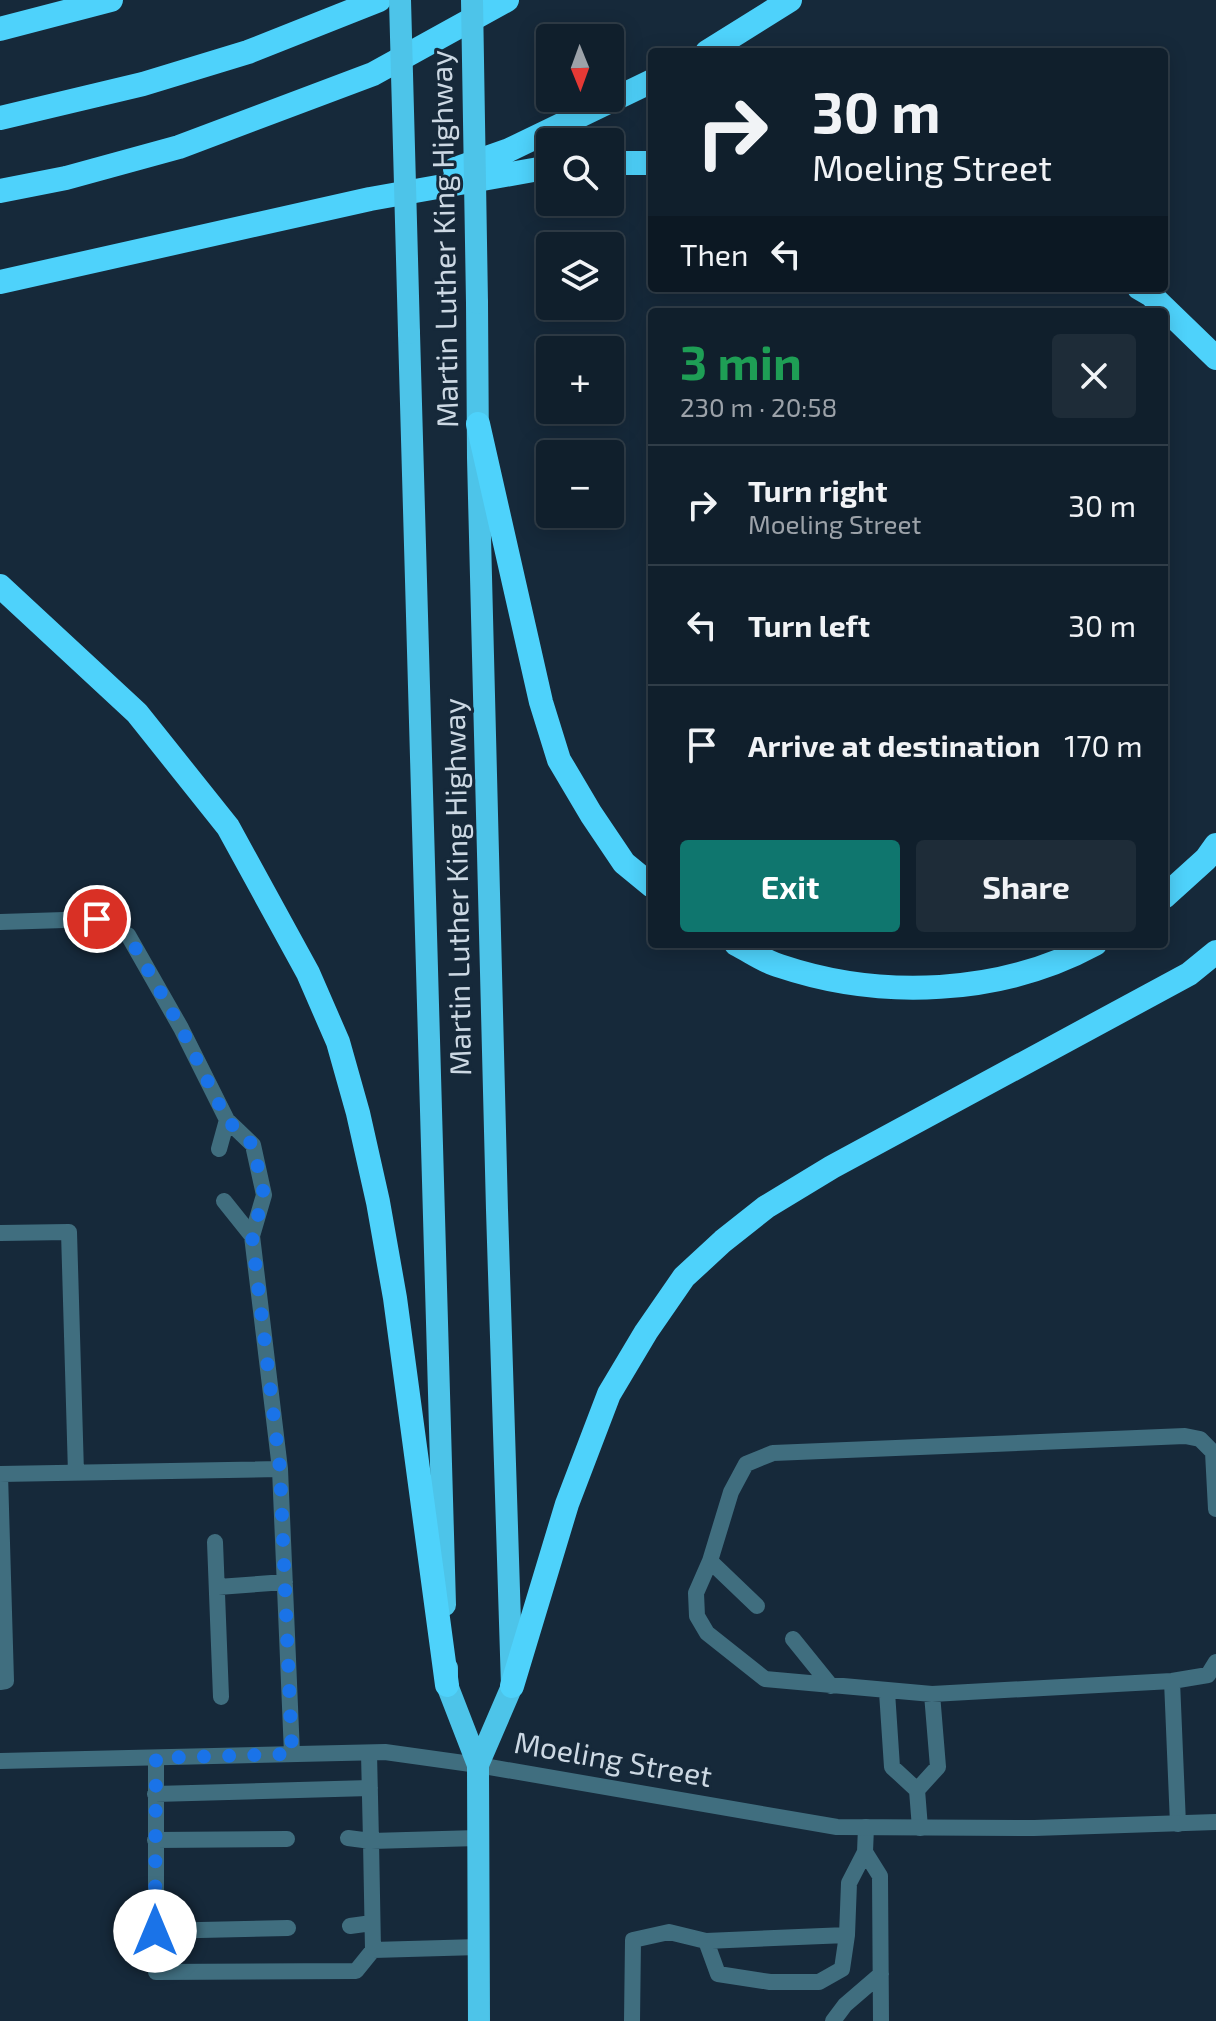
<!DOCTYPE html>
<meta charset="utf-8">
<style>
body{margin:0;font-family:"Exo 2",sans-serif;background:#1e2c38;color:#f1f3f6;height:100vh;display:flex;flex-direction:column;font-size:30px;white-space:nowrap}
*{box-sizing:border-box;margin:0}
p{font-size:26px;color:#9ca2a9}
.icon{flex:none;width:44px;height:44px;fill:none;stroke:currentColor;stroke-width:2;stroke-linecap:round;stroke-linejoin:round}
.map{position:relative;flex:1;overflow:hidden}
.sheet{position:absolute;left:648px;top:308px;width:520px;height:640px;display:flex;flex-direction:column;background:#101f2c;border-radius:8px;box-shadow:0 4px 20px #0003,0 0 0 2px #303d48}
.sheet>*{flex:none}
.guide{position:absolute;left:648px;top:48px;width:520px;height:244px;border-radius:8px;box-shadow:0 4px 20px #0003,0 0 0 2px #303d48;background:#101f2c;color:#f1f3f6;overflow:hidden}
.needle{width:52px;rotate:179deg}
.controls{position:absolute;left:536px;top:24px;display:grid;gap:16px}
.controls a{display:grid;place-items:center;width:88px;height:88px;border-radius:8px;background:#101f2c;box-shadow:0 4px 20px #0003,0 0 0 2px #303d48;font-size:40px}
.pin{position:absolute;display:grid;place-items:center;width:68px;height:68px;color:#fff;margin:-34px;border:4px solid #fff;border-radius:50%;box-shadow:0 2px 8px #0007}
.me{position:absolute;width:88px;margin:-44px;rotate:0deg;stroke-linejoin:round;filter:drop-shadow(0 0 6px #0008)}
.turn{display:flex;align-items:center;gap:28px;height:168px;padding:0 32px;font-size:36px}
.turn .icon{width:104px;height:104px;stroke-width:2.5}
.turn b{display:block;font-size:56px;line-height:68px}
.then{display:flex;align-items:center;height:76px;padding:0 32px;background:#0003;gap:16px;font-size:30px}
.round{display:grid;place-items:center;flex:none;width:84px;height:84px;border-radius:8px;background:#1e2c38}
.overview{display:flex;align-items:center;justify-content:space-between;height:136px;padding:0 32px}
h1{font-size:48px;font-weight:700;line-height:60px;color:#1e9e55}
.cta{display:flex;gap:16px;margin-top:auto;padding:16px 32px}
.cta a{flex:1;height:92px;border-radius:8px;background:#0f766e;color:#fff;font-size:32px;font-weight:700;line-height:92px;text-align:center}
.cta a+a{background:#1e2c38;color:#f1f3f6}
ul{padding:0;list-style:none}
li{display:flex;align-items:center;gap:24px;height:120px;padding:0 32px;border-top:2px solid #303d48}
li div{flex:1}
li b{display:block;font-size:30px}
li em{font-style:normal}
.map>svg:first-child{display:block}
</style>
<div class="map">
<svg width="1216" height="2021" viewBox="0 0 1216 2021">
<rect width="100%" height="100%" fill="#16293a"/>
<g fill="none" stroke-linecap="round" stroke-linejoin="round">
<!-- service -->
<path stroke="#406e7f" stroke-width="16" d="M 0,922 L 97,919 L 128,935 L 181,1028 L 227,1120 L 253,1145 L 264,1195 L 252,1236 L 280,1469 L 292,1754
M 219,1149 L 227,1120
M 224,1201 L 252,1236
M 0,1233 L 69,1232 L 76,1473
M 1216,1509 L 1213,1452 L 1200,1439 L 1185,1436 L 773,1453 L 746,1464 L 731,1492 L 710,1561 L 696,1593 L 697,1616 L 707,1633 L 765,1679 L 932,1694 L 1172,1681 L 1208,1675 L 1216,1662
M 215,1542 L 221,1697
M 710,1561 L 757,1606
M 218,1587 L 285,1582
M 793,1639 L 831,1686
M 1172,1681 L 1178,1824
M 0,1682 L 6,1681 L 0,1474 L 280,1469
M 887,1692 L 892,1767 L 917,1790 L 920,1828
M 156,1758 L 156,1972 L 356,1971 L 373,1950
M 917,1790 L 938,1767 L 932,1694
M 155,1794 L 370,1788
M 348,1838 L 371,1841 L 369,1753
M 478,1838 L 371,1841 L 373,1950 L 479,1947
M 155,1840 L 287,1839
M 865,1852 L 880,1876 L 881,2021
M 350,1926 L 372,1923
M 155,1931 L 288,1928
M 706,1941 L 718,1974 L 770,1982 L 819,1982 L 842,1969 L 847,1935
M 632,2021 L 633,1940 L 669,1932 L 706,1941 L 847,1935 L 849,1883 L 865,1852 L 866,1827
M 833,2021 L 845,2005 L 881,1974"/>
<!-- tertiary -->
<path stroke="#406e7f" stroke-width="16" d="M 0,1761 L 385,1752 L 478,1765 L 837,1827 L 1034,1828 L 1216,1822"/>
<!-- trunk -->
<path stroke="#4dc4e9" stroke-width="22" d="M 477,303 L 478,458 L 497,1210 L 512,1686 L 478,1765
M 409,333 L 445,1605
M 447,1668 L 447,1685 L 478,1765 L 479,2021"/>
<!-- motorway -->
<path stroke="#4ed2fb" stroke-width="24" d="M 0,29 L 111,0
M 707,52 L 790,0
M 0,118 L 143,84 L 248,52 L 379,0
M 610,163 L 652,163
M 455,169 L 509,150 L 652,81
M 0,191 L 66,178 L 179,147 L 373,74 L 507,0
M 0,282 L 370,199 L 550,167
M 1139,288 L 1151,295 L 1216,358
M 478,424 L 541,702 L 559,760 L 591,814 L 624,863 L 652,886
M 0,586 L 137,713 L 228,827 L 308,973 L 338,1042 L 358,1113 L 378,1202 L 395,1298 L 447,1685
M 1164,897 L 1206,859 L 1216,845
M 736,944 C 750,951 765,962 780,966 C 881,1000 1001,995 1095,944
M 512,1686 L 567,1504 L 609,1394 L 646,1332 L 684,1277 L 723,1241 L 766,1207 L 832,1167 L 1189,974 L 1216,952"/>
<!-- trunk-bridge -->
<path stroke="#4dc4e9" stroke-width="22" d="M 400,0 L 409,333
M 472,0 L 477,303"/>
</g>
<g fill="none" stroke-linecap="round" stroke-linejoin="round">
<!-- route -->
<path stroke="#1a73e8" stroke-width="14" stroke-dasharray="0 25.2" d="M 97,919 L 128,935 L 181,1028 L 227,1120 L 253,1145 L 264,1195 L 252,1236 L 280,1469 L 292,1754 L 156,1758 L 155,1931"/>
</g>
<g text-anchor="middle" stroke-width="6" stroke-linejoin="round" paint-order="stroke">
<!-- street labels -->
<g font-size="30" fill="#ccd8e3" stroke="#16293a">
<text transform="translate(445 239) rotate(-91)" y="10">Martin Luther King Highway</text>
<text transform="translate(458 887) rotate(-91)" y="10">Martin Luther King Highway</text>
<text transform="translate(613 1760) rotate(10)" y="10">Moeling Street</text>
</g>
</g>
</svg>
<div class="controls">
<a><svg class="needle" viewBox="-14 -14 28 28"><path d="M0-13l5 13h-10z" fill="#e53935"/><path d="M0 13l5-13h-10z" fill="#9ca2a9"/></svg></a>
<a><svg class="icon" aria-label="search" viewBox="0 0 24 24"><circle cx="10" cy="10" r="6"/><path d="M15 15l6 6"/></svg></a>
<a><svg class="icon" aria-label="layers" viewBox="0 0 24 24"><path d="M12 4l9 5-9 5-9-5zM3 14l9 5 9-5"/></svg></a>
<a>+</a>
<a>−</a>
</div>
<div class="pin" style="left:97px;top:919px;background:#d93025"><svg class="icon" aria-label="arrive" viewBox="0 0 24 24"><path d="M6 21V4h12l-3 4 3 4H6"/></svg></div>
<svg class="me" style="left:155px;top:1931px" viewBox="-20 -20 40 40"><circle r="19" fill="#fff"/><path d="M0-13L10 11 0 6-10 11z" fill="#1a73e8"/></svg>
<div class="guide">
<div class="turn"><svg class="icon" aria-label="right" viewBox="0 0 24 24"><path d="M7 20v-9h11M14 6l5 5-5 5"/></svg><div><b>30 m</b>Moeling Street</div></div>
<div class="then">Then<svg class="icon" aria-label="left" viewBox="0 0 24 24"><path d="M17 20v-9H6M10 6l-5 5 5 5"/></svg></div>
</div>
<section class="sheet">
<div class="overview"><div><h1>3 min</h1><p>230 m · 20:58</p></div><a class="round"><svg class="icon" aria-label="close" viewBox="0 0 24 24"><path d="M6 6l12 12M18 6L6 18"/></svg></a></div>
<ul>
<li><svg class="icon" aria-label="right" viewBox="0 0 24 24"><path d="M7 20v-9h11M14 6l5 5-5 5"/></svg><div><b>Turn right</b><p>Moeling Street</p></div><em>30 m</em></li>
<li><svg class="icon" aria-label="left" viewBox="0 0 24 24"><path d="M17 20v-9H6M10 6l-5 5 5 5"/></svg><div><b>Turn left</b></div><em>30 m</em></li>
<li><svg class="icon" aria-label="arrive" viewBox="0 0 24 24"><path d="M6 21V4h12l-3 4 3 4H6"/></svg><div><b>Arrive at destination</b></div><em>170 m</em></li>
</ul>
<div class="cta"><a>Exit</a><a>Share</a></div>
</section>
</div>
